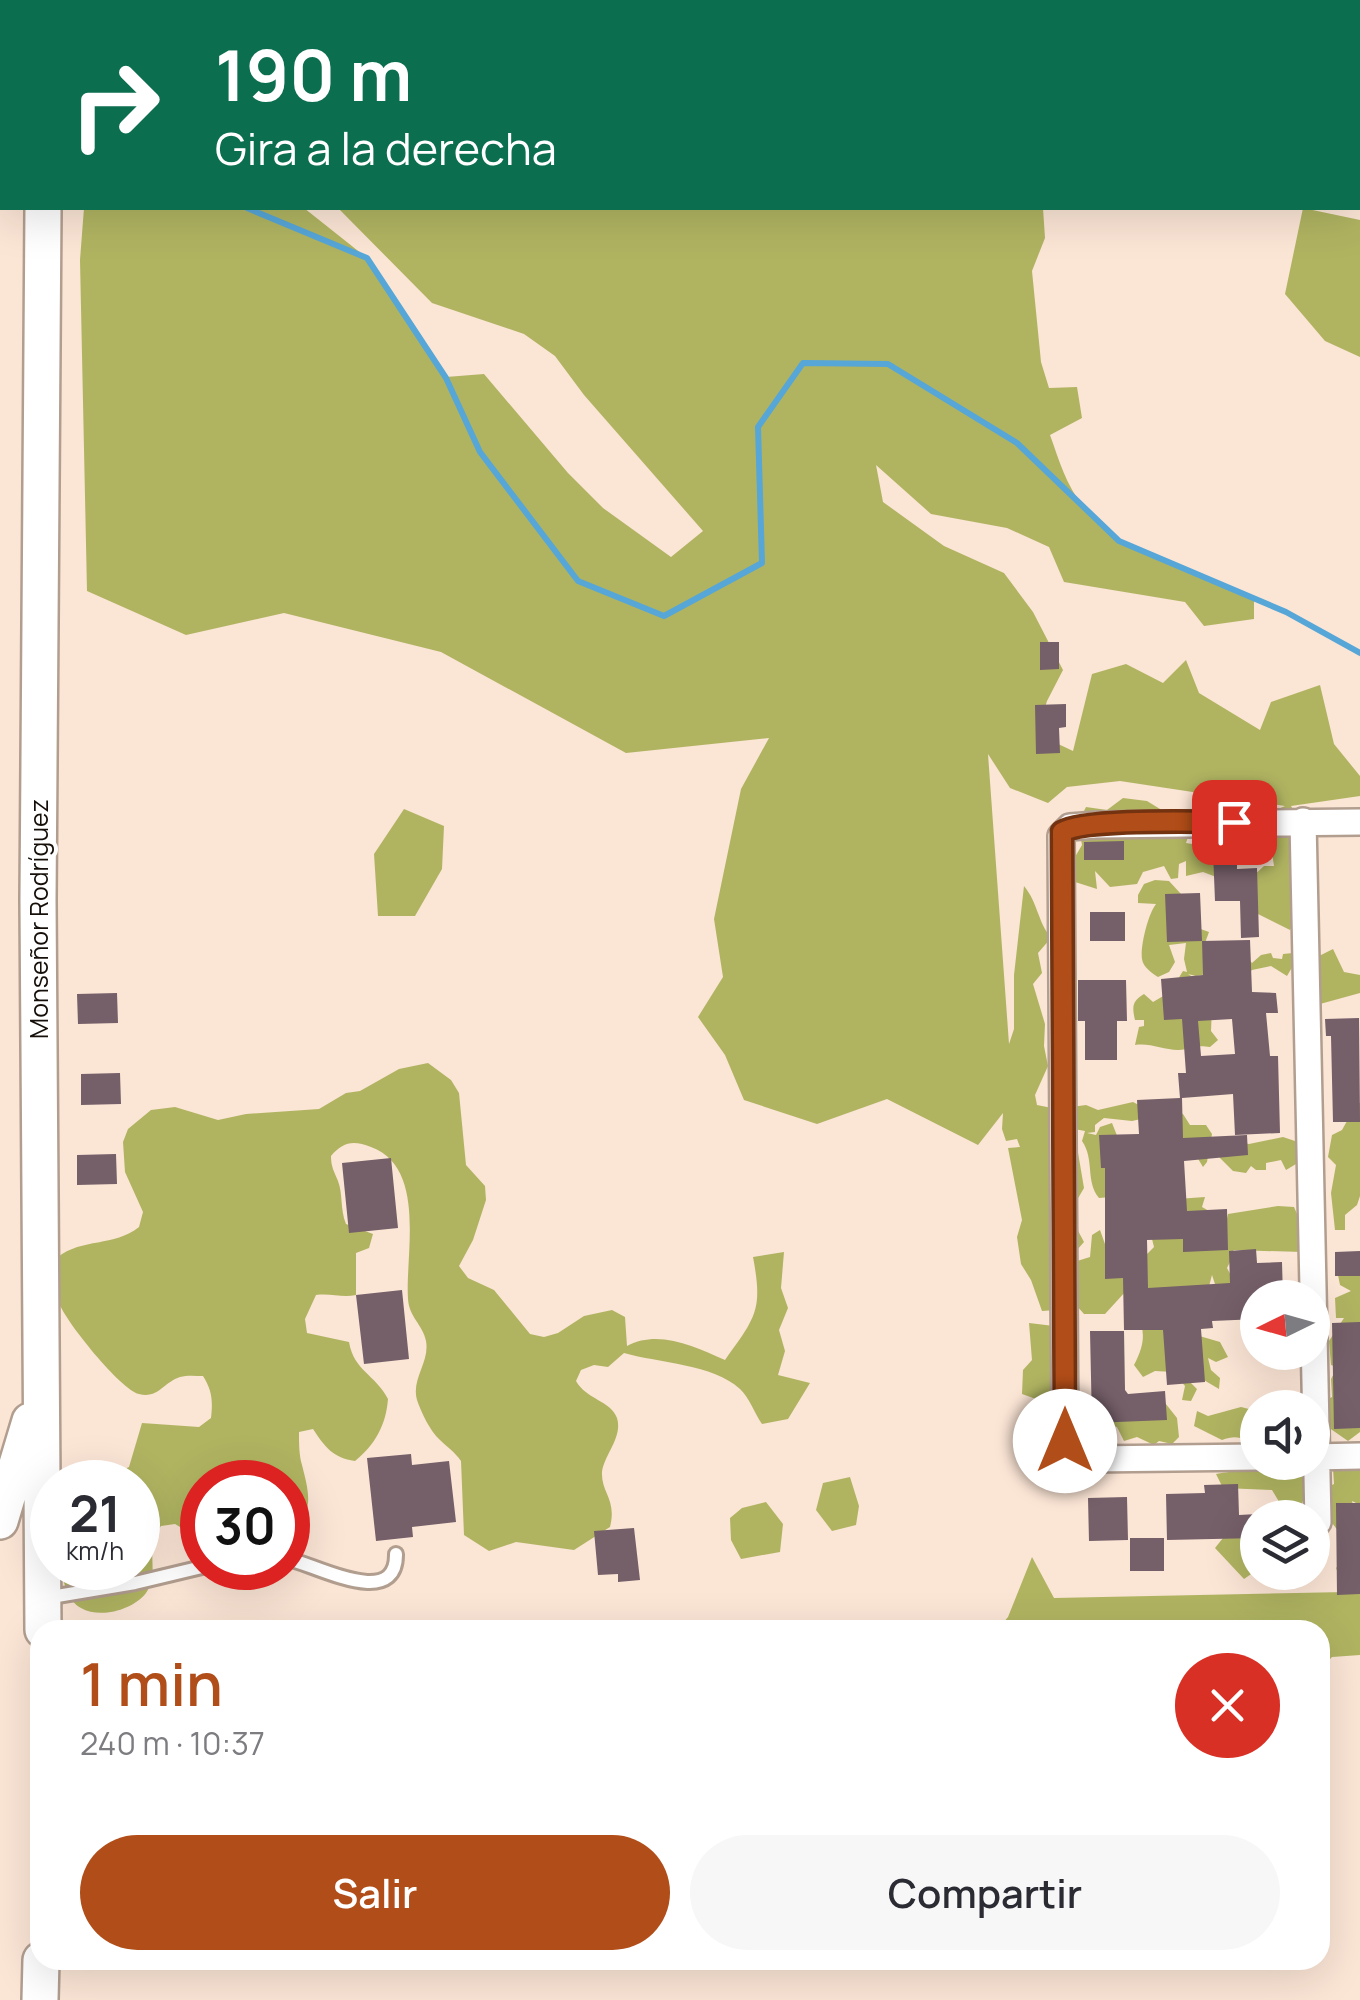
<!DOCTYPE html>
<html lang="es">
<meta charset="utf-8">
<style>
body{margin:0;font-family:Manrope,sans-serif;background:#f7f7f7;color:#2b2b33;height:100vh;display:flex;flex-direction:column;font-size:38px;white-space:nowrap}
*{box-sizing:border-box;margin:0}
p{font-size:32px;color:#7c7c81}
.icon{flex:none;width:55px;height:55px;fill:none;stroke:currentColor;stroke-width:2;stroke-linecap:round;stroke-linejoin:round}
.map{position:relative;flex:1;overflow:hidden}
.panel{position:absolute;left:30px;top:1620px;width:1300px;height:350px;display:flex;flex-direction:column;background:#fff;border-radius:30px;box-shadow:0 10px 40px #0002}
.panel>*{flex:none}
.hud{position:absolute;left:0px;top:0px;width:1360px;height:210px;box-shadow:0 10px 40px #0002;background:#0b6e4f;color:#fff;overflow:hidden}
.needle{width:65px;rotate:265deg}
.buttons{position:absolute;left:1240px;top:1280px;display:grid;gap:20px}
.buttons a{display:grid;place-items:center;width:90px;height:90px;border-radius:50%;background:#fff;box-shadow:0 10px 40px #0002;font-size:50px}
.speed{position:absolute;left:30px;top:1460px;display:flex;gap:20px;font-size:50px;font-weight:700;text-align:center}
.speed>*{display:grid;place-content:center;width:130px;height:130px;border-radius:50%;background:#fff;box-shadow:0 10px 40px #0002;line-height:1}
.speed small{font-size:25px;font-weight:400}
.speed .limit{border:15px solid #d22;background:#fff;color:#111}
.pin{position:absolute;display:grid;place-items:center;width:85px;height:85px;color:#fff;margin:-42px;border-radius:20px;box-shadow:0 5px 15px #0006}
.me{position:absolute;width:110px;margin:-55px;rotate:0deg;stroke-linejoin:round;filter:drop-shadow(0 0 8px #0008)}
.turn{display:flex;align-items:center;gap:35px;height:210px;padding:0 50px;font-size:45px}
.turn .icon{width:130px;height:130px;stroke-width:2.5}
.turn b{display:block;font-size:70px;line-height:85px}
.round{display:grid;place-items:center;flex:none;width:105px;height:105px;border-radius:52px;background:#f7f7f7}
.headline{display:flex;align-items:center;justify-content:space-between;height:170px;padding:0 50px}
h1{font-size:60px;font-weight:600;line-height:75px;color:#b14d18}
.primary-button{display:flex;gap:20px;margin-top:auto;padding:20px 50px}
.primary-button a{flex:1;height:115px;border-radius:60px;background:#b14d18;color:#fff;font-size:40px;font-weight:600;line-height:115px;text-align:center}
.primary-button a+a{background:#f7f7f7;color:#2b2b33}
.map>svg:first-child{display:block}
</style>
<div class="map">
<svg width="1360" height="2000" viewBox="0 0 1360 2000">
<rect width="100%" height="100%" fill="#fbe5d5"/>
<!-- forest -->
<path fill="#b0b461" d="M 70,0 L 742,0 L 70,2 Z
M 84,208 L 304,208 L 367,258 L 446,377 L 484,374 L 568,473 L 603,508 L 671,557 L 703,531 L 584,395 L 555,356 L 524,334 L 432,303 L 338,208 L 1043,208 L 1045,238 L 1032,271 L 1041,362 L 1049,388 L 1077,387 L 1082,418 L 1050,435 C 1059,460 1066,485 1083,506 C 1123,556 1198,574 1254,598 L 1254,619 L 1204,626 L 1185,602 L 1064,582 L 1049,547 L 1007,528 L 931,514 L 876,465 L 883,502 L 944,546 L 1004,573 L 1033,612 L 1063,670 L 1047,701 L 1037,734 L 1073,751 L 1092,674 L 1126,664 L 1163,683 L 1186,660 L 1199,693 L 1260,730 L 1271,702 L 1320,685 L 1334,744 L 1360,776 L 1360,796 L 1291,806 L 1299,819 L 1300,909 L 1290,930 L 1242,906 L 1252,877 L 1264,866 L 1274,866 L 1271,846 L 1260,847 L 1254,843 L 1257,839 L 1272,835 L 1203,824 L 1213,806 L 1255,819 L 1285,806 L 1120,781 L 1067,787 L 1048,803 L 1010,788 L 988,754 L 1009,1044 L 1014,1029 L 1014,975 L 1024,886 C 1038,903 1037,920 1051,938 L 1038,953 L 1042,973 L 1033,984 L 1045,1024 L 1044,1046 L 1048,1066 L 1035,1095 L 1037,1105 L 1057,1109 L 1086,1105 L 1098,1110 L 1133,1102 L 1147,1109 L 1163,1105 L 1183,1114 L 1190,1125 L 1206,1125 L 1212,1134 L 1207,1162 L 1203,1167 L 1191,1147 L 1150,1117 L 1132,1121 L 1104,1118 L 1095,1125 L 1095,1132 L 1087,1133 L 1096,1135 L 1100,1127 L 1112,1123 L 1120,1143 L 1111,1197 L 1099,1198 C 1085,1181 1095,1160 1082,1141 L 1085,1131 L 1074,1129 L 1084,1188 L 1077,1200 L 1076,1227 L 1084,1242 L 1069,1259 L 1056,1310 L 1042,1311 L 1031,1280 L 1021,1264 L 1017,1237 L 1022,1220 L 1008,1148 L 1020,1147 L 1017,1139 L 1006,1141 L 1002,1129 L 1003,1113 L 978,1145 L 887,1099 L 817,1124 L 744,1100 L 725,1055 L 698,1017 L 723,977 L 714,919 L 741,789 L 769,738 L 626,753 L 441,652 L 284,613 L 186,635 L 87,591 L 80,260 Z
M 1303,208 L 1360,220 L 1360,357 L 1325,341 L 1285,294 Z
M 1123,798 L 1147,801 L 1191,828 L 1186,843 L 1205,846 L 1220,859 L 1219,878 L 1203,872 L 1186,876 L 1186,861 L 1179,864 L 1178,878 L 1171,879 L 1164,866 L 1143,872 L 1137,884 L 1110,887 L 1095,871 L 1097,889 L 1072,881 L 1072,862 L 1082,845 L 1078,823 L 1086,807 L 1107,810 Z
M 404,809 L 444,826 L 442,869 L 415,916 L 378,916 L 374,854 Z
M 1155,880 L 1169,881 L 1181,894 L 1195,927 L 1209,932 L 1205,943 L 1207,974 L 1196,976 L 1188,974 L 1207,986 L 1244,954 L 1252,963 L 1261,955 L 1271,953 L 1273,958 L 1282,959 L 1283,954 L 1293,953 L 1294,964 L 1287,976 L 1271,966 L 1252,970 L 1212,1007 L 1211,1031 L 1218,1040 L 1210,1047 C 1198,1045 1196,1047 1186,1049 C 1169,1053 1152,1042 1135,1045 L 1139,1027 L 1144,1026 L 1144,1020 L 1135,1020 C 1132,1007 1132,1001 1144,994 L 1153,1002 L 1170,992 L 1183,971 L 1187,972 L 1184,959 L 1186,943 L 1169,945 L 1175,962 L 1169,972 L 1158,977 C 1152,973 1143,967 1142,959 C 1140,947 1148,914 1156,904 L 1138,903 L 1138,895 L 1144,884 Z
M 1333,949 L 1344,972 L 1360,975 L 1360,993 L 1320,1004 L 1312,977 L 1311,960 Z
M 428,1063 L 451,1080 L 459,1093 L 466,1165 L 485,1186 L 486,1200 L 473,1240 L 459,1266 L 468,1278 L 494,1290 L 530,1334 L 544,1337 L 558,1333 L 584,1316 L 612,1310 L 625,1317 L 627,1346 C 659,1329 695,1347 725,1360 C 756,1317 763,1310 753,1257 L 784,1252 L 781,1288 L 788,1308 L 779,1330 L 785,1351 L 778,1375 L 810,1383 L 788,1419 L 762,1424 C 755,1414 749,1397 740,1389 C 713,1364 659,1363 624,1353 L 608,1367 L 594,1365 L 581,1370 L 576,1381 C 586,1399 611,1401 617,1418 C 623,1437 604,1455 602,1472 C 601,1493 617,1499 610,1527 L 574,1550 L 516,1542 L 489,1551 L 464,1535 L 461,1461 C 454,1451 448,1448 440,1440 C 430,1431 421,1412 417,1400 C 411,1379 430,1362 426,1341 C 423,1325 409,1317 408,1299 C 405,1254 427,1168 371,1147 C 353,1140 343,1142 331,1156 C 331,1167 334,1171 338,1181 C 343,1194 340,1209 346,1224 L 373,1234 L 369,1248 L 356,1253 L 356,1295 C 342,1298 331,1293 316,1295 L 305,1319 L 307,1333 L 349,1342 C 354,1371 375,1374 388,1399 C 386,1425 375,1445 355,1461 C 333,1458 325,1447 313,1429 L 299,1432 C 299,1443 299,1455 302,1465 C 308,1489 317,1517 288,1528 L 288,1482 L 202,1482 L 202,1540 L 175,1524 L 161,1526 C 143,1548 161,1572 146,1593 C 133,1610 100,1619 81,1608 C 67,1601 64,1581 60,1568 L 138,1568 L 138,1482 L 77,1482 C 93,1471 112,1476 129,1467 L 142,1423 L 199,1427 L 211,1418 C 213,1401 212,1390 203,1376 C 196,1376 187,1375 180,1377 C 164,1382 158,1399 139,1394 C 121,1390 66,1322 59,1303 C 55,1290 58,1271 58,1257 C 82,1238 114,1247 139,1227 L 143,1212 L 125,1172 L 123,1142 L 128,1129 L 151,1110 L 175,1107 L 218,1120 L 246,1114 L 319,1109 L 346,1093 L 360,1091 L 399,1069 Z
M 1357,1103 L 1360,1103 L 1360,1196 L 1357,1205 L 1345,1215 L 1345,1230 L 1335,1230 L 1331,1193 L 1336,1165 L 1328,1157 L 1332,1135 L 1342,1130 Z
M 1283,1137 L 1298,1142 L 1301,1161 L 1286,1170 L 1281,1160 L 1266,1163 L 1266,1170 L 1256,1170 L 1251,1166 L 1246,1173 L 1233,1171 L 1214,1152 L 1225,1140 L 1249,1144 Z
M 1205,1197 L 1202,1207 L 1216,1215 L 1222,1240 L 1228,1214 L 1278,1206 L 1294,1207 L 1304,1230 L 1302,1252 L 1233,1250 L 1235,1252 L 1227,1268 L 1234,1281 L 1219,1296 L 1212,1275 L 1196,1335 L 1220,1342 L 1228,1357 L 1216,1362 L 1208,1358 L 1211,1370 L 1220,1378 L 1219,1389 L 1197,1376 L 1185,1377 L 1197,1389 L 1191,1401 L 1182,1400 L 1185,1386 L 1173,1372 L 1155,1371 L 1143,1377 L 1134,1365 C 1151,1333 1141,1321 1126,1291 L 1105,1314 L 1084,1314 L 1069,1297 L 1074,1262 L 1090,1257 L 1092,1235 L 1100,1230 L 1105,1244 L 1118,1244 L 1144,1257 L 1154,1247 L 1151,1235 L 1177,1199 Z
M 1360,1263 L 1360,1432 L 1348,1441 L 1325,1425 L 1320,1403 L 1332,1397 L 1331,1379 L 1337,1367 L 1331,1365 L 1329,1341 L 1344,1318 L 1336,1318 L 1335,1298 L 1351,1291 L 1340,1285 L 1336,1265 Z
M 1029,1323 L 1054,1326 L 1057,1434 L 1039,1433 L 1036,1399 L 1022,1394 L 1023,1370 L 1032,1360 Z
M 1162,1399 L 1177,1418 L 1179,1437 L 1172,1444 L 1159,1441 L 1154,1445 L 1137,1437 L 1124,1441 L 1117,1427 L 1106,1424 L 1096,1407 Z
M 1241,1407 L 1257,1411 L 1257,1447 C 1244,1438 1237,1434 1222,1440 L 1194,1426 L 1197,1411 L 1208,1416 Z
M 1360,1464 L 1360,1505 L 1352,1501 L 1354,1508 L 1344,1539 L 1330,1520 L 1321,1490 L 1334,1484 L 1333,1468 Z
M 1277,1468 L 1316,1472 L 1309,1479 L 1298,1518 L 1278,1517 L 1278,1500 L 1272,1490 L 1223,1488 L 1216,1474 C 1238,1469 1255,1475 1277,1468 Z
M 850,1477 L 859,1506 L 856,1525 L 832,1531 L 816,1510 L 823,1483 Z
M 766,1502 L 783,1524 L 780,1552 L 741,1559 L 731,1540 L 730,1518 L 742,1508 Z
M 1223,1538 L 1257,1538 L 1257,1570 L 1244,1579 L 1215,1548 Z
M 1032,1557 L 1054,1598 L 1346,1592 L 1336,1568 L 1344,1558 L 1360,1568 L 1360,1655 L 1332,1657 L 1320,1670 L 1320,1630 L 997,1630 L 1008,1617 Z"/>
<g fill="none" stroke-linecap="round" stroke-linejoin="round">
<!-- stream -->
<path stroke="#56a6d8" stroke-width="6" d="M 247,208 L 367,258 L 446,378 L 480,452 L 578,581 L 664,616 L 762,563 L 758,427 L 803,363 L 888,364 L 1017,443 L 1119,541 L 1286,612 L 1360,653"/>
</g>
<!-- building -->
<path fill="#755f69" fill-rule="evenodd" d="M 1040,642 L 1059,642 L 1059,669 L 1040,670 Z
M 1066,704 L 1066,727 L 1059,728 L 1060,753 L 1036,754 L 1035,705 Z
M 1124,841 L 1124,860 L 1084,860 L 1084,842 Z
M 1237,850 L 1237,869 L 1257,868 L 1259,937 L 1241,938 L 1240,901 L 1215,901 L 1213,851 Z
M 1200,893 L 1202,941 L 1167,942 L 1165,894 Z
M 1090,912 L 1125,912 L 1125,941 L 1090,941 Z
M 1250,940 L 1252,992 L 1276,993 L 1278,1013 L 1266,1013 L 1270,1056 L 1278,1056 L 1280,1133 L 1235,1135 L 1233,1094 L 1182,1098 L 1183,1138 L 1247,1135 L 1248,1155 L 1184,1161 L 1187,1211 L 1227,1209 L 1228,1250 L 1183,1252 L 1183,1239 L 1147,1240 L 1148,1288 L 1230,1283 L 1229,1251 L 1256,1249 L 1257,1263 L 1282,1262 L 1283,1298 L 1258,1298 L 1258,1319 L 1212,1321 L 1213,1328 L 1201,1329 L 1205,1382 L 1167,1385 L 1163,1330 L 1124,1330 L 1123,1278 L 1105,1279 L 1105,1168 L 1101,1168 L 1099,1135 L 1139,1134 L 1137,1100 L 1180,1098 L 1178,1073 L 1186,1073 L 1182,1019 L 1164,1020 L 1161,979 L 1203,975 L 1202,941 ZM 1232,1019 L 1235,1054 L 1201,1056 L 1198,1021 Z
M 1078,980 L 1126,980 L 1127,1021 L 1117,1021 L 1117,1060 L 1085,1060 L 1085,1021 L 1078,1021 Z
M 117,993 L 118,1023 L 78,1024 L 77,994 Z
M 1359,1018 L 1360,1122 L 1333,1122 L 1331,1036 L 1326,1036 L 1325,1019 Z
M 120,1073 L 121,1104 L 81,1105 L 81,1074 Z
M 116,1154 L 117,1184 L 77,1185 L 77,1155 Z
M 391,1158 L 398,1228 L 349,1233 L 342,1163 Z
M 1360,1251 L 1360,1276 L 1335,1276 L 1335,1252 Z
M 402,1290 L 409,1359 L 364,1364 L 356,1295 Z
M 1360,1322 L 1360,1428 L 1334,1429 L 1332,1323 Z
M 1090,1331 L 1124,1331 L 1125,1390 L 1128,1394 L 1165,1391 L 1167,1420 L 1092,1423 Z
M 411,1454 L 412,1465 L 449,1461 L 456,1522 L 412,1527 L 413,1537 L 376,1541 L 367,1458 Z
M 1238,1484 L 1239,1515 L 1258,1514 L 1258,1538 L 1167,1540 L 1166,1494 L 1205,1493 L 1204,1485 Z
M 1127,1497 L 1128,1540 L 1089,1541 L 1088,1498 Z
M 1336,1503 L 1360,1503 L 1360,1594 L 1337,1595 Z
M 634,1528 L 640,1580 L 618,1582 L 618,1574 L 598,1575 L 594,1531 Z
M 1130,1538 L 1164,1538 L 1164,1571 L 1130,1571 Z"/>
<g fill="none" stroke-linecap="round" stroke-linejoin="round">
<defs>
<path id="lane" d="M 288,1559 C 314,1564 397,1611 396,1554
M 45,1598 L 135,1583 L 202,1567"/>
<path id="street" d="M 1303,821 L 1318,1522
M 1258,1457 L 1091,1459 L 1074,1454 L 1065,1441 L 1061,836 L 1070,827 L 1096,825 L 1360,822
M 1312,1457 L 1360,1456"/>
<path id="secondary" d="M 45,2 L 45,0
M 43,208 L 38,900 L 43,1630
M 0,1521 L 30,1421
M 40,2000 L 41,1960"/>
</defs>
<!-- lane casing -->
<use href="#lane" stroke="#b29e8f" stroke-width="18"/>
<!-- street casing -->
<use href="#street" stroke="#b29e8f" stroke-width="30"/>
<!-- secondary casing -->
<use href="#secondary" stroke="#b29e8f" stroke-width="40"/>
<!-- lane -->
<use href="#lane" stroke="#fff" stroke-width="12"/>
<!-- street -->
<use href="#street" stroke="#fff" stroke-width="25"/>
<!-- secondary -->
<use href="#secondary" stroke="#fff" stroke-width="35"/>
</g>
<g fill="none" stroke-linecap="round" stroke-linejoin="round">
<defs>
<path id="route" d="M 1065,1441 L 1062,832 C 1085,818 1200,822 1234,822"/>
</defs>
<!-- route casing -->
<use href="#route" stroke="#733210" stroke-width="25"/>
<!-- route -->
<use href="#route" stroke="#b14d18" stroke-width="18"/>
</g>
<g text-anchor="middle" stroke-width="8" stroke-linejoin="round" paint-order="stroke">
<!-- street labels -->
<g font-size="25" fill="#160f09" stroke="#fff">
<text transform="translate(39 919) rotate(-90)" y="9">Monseñor Rodríguez</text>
</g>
</g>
</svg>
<div class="buttons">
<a><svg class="needle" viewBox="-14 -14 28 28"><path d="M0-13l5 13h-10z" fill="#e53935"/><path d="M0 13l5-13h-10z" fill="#7c7c81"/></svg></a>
<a><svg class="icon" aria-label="sound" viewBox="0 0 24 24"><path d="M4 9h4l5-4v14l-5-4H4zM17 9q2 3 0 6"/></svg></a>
<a><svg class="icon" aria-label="layers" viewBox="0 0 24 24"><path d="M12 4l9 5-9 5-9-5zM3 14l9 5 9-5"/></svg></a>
</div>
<div class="speed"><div>21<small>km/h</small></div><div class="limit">30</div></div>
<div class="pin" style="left:1234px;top:822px;background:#d93025"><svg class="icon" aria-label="arrive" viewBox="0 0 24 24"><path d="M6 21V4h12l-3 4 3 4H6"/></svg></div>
<svg class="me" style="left:1065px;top:1441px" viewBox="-20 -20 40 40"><circle r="19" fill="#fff"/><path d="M0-13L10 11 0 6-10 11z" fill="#b14d18"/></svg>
<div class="hud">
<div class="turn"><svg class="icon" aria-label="right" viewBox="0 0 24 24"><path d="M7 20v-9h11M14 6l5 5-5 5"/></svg><div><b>190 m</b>Gira a la derecha</div></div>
</div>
<section class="panel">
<div class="headline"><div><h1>1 min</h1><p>240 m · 10:37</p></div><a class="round" style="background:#d93025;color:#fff"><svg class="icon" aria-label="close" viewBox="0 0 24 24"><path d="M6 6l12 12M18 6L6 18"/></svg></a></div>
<div class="primary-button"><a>Salir</a><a>Compartir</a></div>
</section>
</div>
